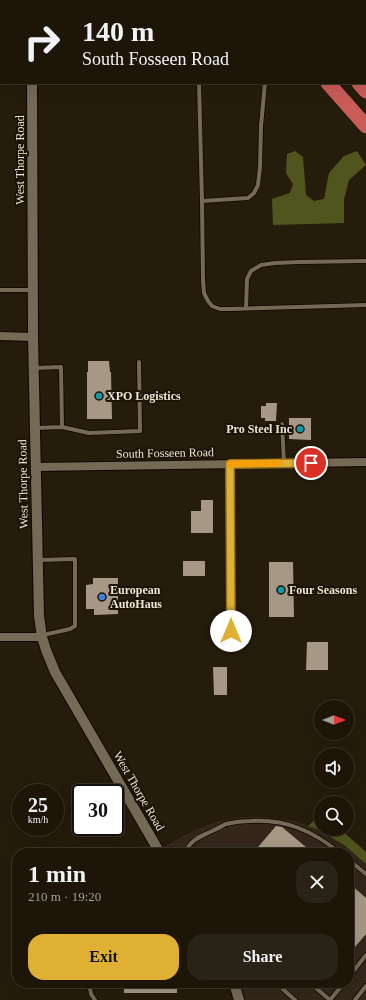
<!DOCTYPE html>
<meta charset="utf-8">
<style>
body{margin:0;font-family:Georgia,serif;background:#292216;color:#f1f3f6;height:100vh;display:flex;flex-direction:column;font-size:15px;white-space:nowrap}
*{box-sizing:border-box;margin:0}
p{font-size:13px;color:#a09f9c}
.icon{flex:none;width:22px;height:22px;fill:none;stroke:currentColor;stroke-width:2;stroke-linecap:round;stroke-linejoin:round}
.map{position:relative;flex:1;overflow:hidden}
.side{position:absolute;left:12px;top:848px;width:342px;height:140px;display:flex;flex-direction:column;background:#1c1508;border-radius:16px;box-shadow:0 4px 16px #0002,0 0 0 1px #3a3429}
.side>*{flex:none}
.top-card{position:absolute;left:0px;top:0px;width:366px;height:84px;box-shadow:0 4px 16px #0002,0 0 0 1px #3a3429;background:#1c1508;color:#f1f3f6;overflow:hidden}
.needle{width:26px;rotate:90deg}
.controls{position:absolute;left:314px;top:700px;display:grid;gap:8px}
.controls a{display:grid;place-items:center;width:40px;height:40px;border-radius:50%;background:#1c1508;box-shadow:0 4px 16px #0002,0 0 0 1px #3a3429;font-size:20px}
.speed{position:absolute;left:12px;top:784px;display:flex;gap:8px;font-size:20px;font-weight:700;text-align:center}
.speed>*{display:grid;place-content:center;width:52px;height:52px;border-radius:50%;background:#1c1508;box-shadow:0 4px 16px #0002,0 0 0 1px #3a3429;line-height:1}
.speed small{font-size:10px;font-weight:400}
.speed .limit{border:2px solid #111;border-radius:6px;background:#fff;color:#111}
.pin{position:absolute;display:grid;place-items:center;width:34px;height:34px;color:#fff;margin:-17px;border:2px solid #fff;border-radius:50%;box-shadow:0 1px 4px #0007}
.me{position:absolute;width:44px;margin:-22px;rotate:0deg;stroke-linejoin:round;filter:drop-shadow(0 0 3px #0008)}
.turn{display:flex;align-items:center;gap:14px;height:84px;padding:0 16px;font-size:18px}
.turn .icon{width:52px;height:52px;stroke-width:2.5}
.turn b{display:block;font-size:28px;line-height:34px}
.round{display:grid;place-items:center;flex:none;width:42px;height:42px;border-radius:16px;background:#292216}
.summary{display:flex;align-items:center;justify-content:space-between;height:68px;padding:0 16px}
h1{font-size:24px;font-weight:600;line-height:30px}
.cta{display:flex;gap:8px;margin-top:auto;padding:8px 16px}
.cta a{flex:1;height:46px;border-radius:16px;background:#dfb034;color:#111;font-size:16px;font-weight:600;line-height:46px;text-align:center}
.cta a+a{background:#292216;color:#f1f3f6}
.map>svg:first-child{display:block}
</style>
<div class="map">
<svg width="366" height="1000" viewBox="0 0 366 1000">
<rect width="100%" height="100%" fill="#261c0b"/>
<!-- industrial -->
<path fill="#34261a" d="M 241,817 L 265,817 L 295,821 L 317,829 L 344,845 L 366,864 L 366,1000 L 244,1000 L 237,983 L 349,983 L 349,853 L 164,853 L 161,848 L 197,829 L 216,822 Z"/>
<!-- forest -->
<path fill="#50551e" d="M 295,151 L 303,157 L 306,195 L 314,201 L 324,199 L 329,173 L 344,156 L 357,151 L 366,165 L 349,180 L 344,199 L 344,223 L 273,225 L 272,199 L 290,193 L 293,184 L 286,173 L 287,154 Z
M 318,817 L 321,817 L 321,829 L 340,829 L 366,852 L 366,864 L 344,845 L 317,829 L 308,826 Z"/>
<!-- building -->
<path fill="#a69884" d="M 88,361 L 109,361 L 110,372 L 111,372 L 112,419 L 87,419 L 87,372 L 88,372 Z
M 266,403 L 277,403 L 276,421 L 265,421 L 265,418 L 261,418 L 261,406 L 266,406 Z
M 289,418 L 311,418 L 311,440 L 289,439 Z
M 201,500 L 213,500 L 213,533 L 191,533 L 191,511 L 201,511 Z
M 183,561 L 205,561 L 205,576 L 183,576 Z
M 269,562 L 293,562 L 294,617 L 269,617 Z
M 93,578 L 118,578 L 118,614 L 94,615 L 94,609 L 86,609 L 86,585 L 93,584 Z
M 307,642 L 328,642 L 328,670 L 306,670 Z
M 213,667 L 227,667 L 227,695 L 214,695 Z
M 276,826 L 282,827 L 313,853 L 253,853 Z
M 349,883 L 366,898 L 366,934 L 349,954 Z
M 124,983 L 177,983 L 177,993 L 124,993 Z"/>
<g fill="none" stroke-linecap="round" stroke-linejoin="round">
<defs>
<path id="service" d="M 197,0 L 197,1
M 220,0 L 221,1
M 199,83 L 202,201 L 203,280 L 204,293 L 208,301 L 212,306 L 220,309 L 231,309 L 366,305
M 202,201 L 248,198 L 254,193 L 258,185 L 260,167 L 261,126 L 265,83
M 0,290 L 33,290
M 246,308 L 247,279 L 251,271 L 261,265 L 275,263 L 300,262 L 366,261
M 35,368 L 61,367 L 62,427 L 36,428
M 282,424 L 284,463
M 62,427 L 89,433 L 140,431 L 139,362
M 39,560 L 75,559 L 75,626 L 70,629 L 43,635
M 185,853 C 191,839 200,837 212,831 C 217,829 222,826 226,824 C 234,822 242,821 251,821 C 286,819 313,831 340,853
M 349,860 L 366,874
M 349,977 L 366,955
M 89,983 L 91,994 L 95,1000
M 277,983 L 286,992 L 295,1000
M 310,983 L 330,1000
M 330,1000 L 344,983
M 355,1000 L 366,986"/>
<path id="minor" d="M 0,336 L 33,337
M 230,464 L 231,631
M 36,467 L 366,462
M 0,637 L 42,637"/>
<path id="tertiary" d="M 32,0 L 32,1
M 32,83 L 33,337 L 39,616 L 42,637 L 46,650 L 55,672 L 160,853
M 234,983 L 239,1000"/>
<path id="motorway" d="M 257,0 L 258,1
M 290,0 L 290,1
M 328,83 L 366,126
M 359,83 L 366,91"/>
</defs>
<!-- service casing -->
<use href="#service" stroke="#0f0700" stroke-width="5.5"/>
<!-- minor casing -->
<use href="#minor" stroke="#0f0700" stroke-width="10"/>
<!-- tertiary casing -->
<use href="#tertiary" stroke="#0f0700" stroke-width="12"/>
<!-- motorway casing -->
<use href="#motorway" stroke="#0f0700" stroke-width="16"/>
<!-- service -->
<use href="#service" stroke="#756a56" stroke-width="4"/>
<!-- minor -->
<use href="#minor" stroke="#756a56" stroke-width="8"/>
<!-- tertiary -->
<use href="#tertiary" stroke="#756a56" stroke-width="10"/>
<!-- motorway -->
<use href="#motorway" stroke="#c95c57" stroke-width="15"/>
</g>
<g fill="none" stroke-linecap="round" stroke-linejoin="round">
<defs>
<path id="route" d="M 231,631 L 230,464 L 311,463"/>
</defs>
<!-- route casing -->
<use href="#route" stroke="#917222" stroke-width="10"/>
<!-- route -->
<use href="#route" stroke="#dfb034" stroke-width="7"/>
<!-- slow -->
<path stroke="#f59e0b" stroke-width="7" d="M 230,464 L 279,463"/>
</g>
<!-- markers -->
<g fill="#0f9aa8" stroke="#1c1304" stroke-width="1.5">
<circle cx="99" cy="396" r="4"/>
<circle cx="300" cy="429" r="4"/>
<circle cx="281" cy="590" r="4"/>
</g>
<circle fill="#3f7fe0" stroke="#1c1304" stroke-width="1.5" cx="102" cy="597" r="4"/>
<g text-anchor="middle" stroke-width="4" stroke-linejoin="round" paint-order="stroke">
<!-- street labels -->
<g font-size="12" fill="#ebe5da" stroke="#1c1304">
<text transform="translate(20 160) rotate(-90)" y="4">West Thorpe Road</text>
<text transform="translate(165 453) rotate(-1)" y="4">South Fosseen Road</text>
<text transform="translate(23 484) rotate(-91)" y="4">West Thorpe Road</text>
<text transform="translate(139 791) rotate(60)" y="4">West Thorpe Road</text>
</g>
<!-- poi labels -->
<g font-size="12" font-weight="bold" fill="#ebe5da" stroke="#1c1304" text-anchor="start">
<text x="107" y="400">XPO Logistics</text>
<text x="292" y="433" text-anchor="end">Pro Steel Inc</text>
<text x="110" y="594">European<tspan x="110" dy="14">AutoHaus</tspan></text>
<text x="289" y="594">Four Seasons</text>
</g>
</g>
</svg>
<div class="controls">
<a><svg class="needle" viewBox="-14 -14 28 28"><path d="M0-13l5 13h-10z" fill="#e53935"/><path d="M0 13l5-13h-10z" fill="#a09f9c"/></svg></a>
<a><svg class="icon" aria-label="sound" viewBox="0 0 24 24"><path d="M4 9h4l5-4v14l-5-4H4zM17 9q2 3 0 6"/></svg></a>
<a><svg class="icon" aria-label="search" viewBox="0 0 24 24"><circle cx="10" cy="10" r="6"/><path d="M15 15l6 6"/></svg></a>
</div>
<div class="speed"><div>25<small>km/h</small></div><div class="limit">30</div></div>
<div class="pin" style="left:311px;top:463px;background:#d93025"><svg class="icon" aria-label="arrive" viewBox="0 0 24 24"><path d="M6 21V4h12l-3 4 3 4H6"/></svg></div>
<svg class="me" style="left:231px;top:631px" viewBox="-20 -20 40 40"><circle r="19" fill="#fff"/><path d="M0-13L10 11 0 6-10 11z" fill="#dfb034"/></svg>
<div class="top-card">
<div class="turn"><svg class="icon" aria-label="right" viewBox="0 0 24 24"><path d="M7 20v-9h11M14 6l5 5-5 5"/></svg><div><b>140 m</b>South Fosseen Road</div></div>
</div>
<section class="side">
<div class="summary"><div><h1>1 min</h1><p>210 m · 19:20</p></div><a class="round"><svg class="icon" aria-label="close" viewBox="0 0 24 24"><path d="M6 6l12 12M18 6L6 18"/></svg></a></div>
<div class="cta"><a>Exit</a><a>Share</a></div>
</section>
</div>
